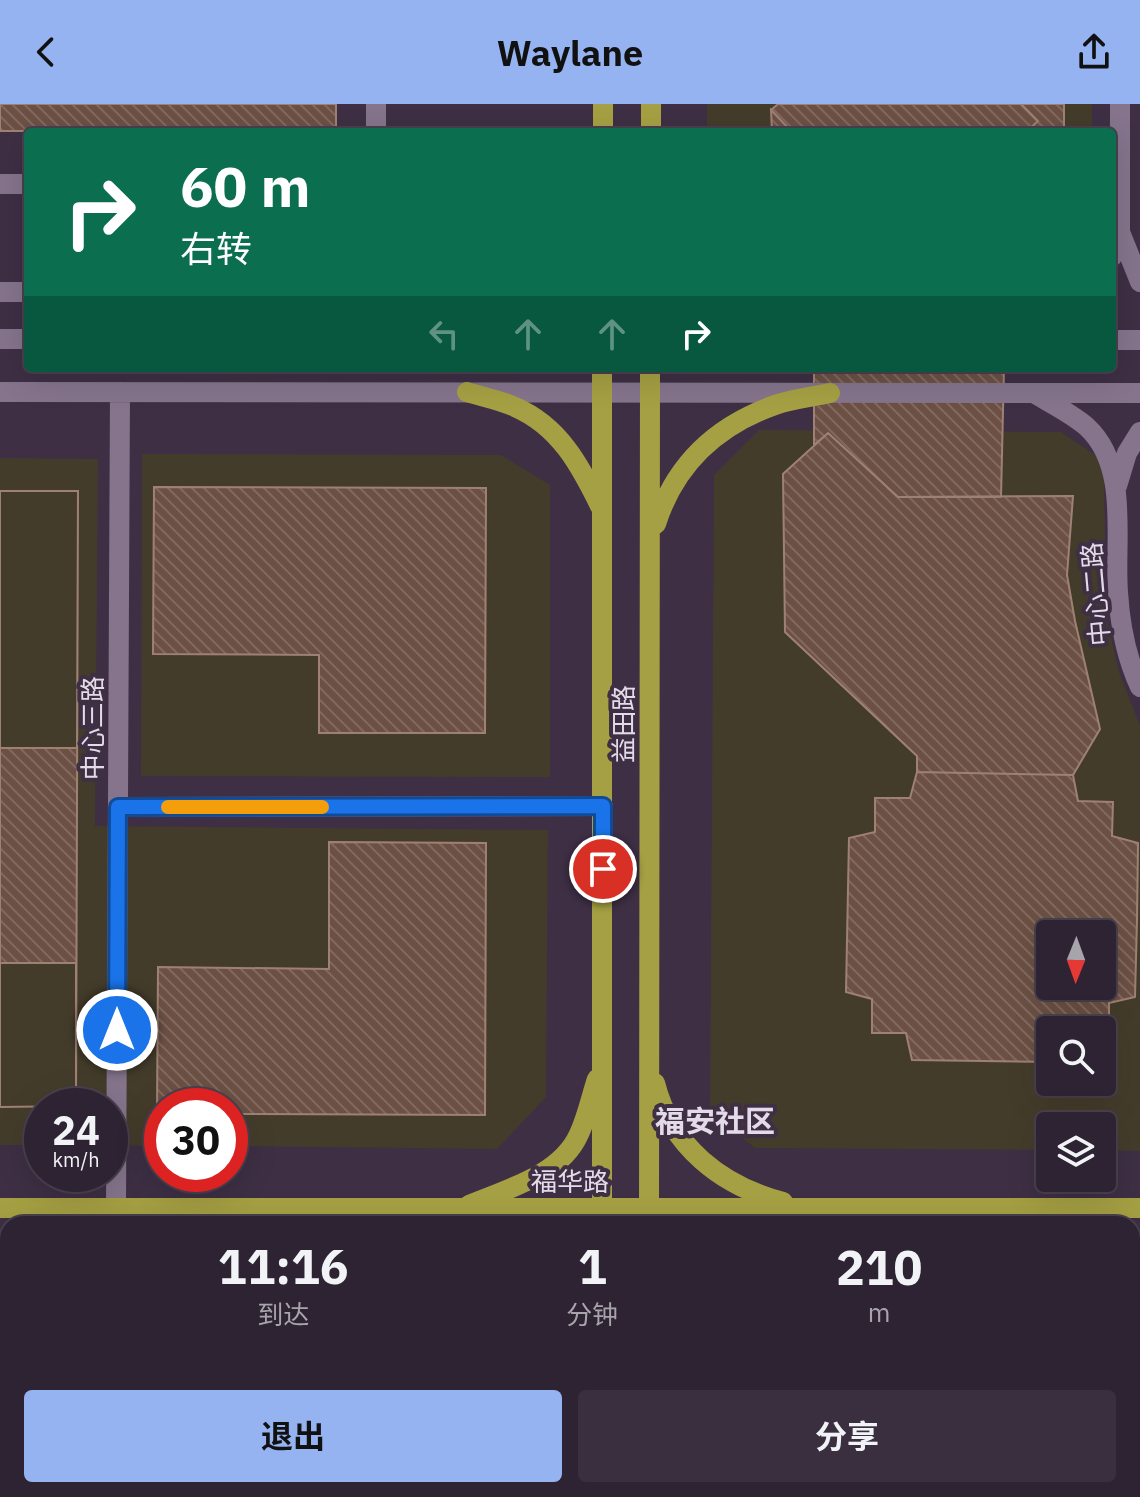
<!DOCTYPE html>
<html lang="zh">
<meta charset="utf-8">
<style>
body{margin:0;font-family:"IBM Plex Sans","Noto Sans SC",sans-serif;background:#3a2f3f;color:#f1f3f6;height:100vh;display:flex;flex-direction:column;font-size:30px;white-space:nowrap}
*{box-sizing:border-box;margin:0}
p{font-size:26px;color:#a7a4ac}
.icon{flex:none;width:44px;height:44px;fill:none;stroke:currentColor;stroke-width:2;stroke-linecap:round;stroke-linejoin:round}
.map{position:relative;flex:1;overflow:hidden}
.sheet{position:absolute;left:0px;top:1112px;width:1140px;height:282px;display:flex;flex-direction:column;background:#2e2333;border-radius:24px 24px 0 0;box-shadow:0 8px 32px #0002,0 0 0 2px #49404e}
.sheet>*{flex:none}
.guide{position:absolute;left:24px;top:24px;width:1092px;height:244px;border-radius:8px;box-shadow:0 8px 32px #0002,0 0 0 2px #49404e;background:#0b6e4f;color:#fff;overflow:hidden}
.needle{width:52px;rotate:181deg}
.buttons{position:absolute;left:1036px;top:816px;display:grid;gap:16px}
.buttons a{display:grid;place-items:center;width:80px;height:80px;border-radius:8px;background:#2e2333;box-shadow:0 8px 32px #0002,0 0 0 2px #49404e;font-size:40px}
.speed{position:absolute;left:24px;top:984px;display:flex;gap:16px;font-size:40px;font-weight:700;text-align:center}
.speed>*{display:grid;place-content:center;width:104px;height:104px;border-radius:50%;background:#2e2333;box-shadow:0 8px 32px #0002,0 0 0 2px #49404e;line-height:1}
.speed small{font-size:20px;font-weight:400}
.speed .limit{border:12px solid #d22;background:#fff;color:#111}
.pin{position:absolute;display:grid;place-items:center;width:68px;height:68px;color:#fff;margin:-34px;border:4px solid #fff;border-radius:50%;box-shadow:0 2px 8px #0007}
.me{position:absolute;width:88px;margin:-44px;rotate:0deg;stroke-linejoin:round;filter:drop-shadow(0 0 6px #0008)}
.turn{display:flex;align-items:center;gap:28px;height:168px;padding:0 24px;font-size:36px}
.turn .icon{width:104px;height:104px;stroke-width:2.5}
.turn b{display:block;font-size:56px;line-height:68px}
.lanes{display:flex;align-items:center;height:76px;padding:0 24px;background:#0003;justify-content:center;gap:40px;direction:ltr}
.lanes .off{opacity:.35}
.eta{display:flex;justify-content:space-evenly;align-items:center;height:136px;text-align:center}
.eta b{font-size:48px;font-weight:700;line-height:56px}
.primary-button{display:flex;gap:16px;margin-top:auto;padding:16px 24px}
.primary-button a{flex:1;height:92px;border-radius:8px;background:#95b2f1;color:#111;font-size:32px;font-weight:700;line-height:92px;text-align:center}
.primary-button a+a{background:#3a2f3f;color:#f1f3f6}
header{display:flex;justify-content:space-between;align-items:center;height:104px;padding:0 24px;background:#95b2f1;color:#111;font-size:36px;font-weight:700}
.map>svg:first-child{display:block}
</style>
<header><svg class="icon" aria-label="back" viewBox="0 0 24 24"><path d="M15 5l-7 7 7 7"/></svg>Waylane<svg class="icon" aria-label="share" viewBox="0 0 24 24"><path d="M12 15V3M7 8l5-5 5 5M5 13v7h14v-7"/></svg></header>
<div class="map">
<svg width="1140" height="1393" viewBox="0 0 1140 1393">
<defs>
<pattern id="building-back-hatch" width="6" height="6" patternUnits="userSpaceOnUse" patternTransform="scale(2)"><rect width="6" height="6" fill="#6c5044"/><path d="M-1 5l2 2M0 0l6 6M5-1l2 2" fill="none" stroke="#81695f"/></pattern>
</defs>
<rect width="100%" height="100%" fill="#3e2f44"/>
<!-- commercial -->
<path fill="#443c2b" fill-rule="evenodd" d="M 707,0 L 1092,0 L 1092,28 L 707,28 Z
M 759,326 L 1061,328 L 1104,357 L 1106,512 L 1119,568 L 1140,622 L 1140,1047 L 1102,1046 L 1102,1022 L 1050,1022 L 1050,1046 L 755,1044 L 710,1008 L 714,371 ZM 1050,830 L 1102,830 L 1102,882 L 1050,882 ZM 1050,926 L 1102,926 L 1102,978 L 1050,978 Z
M 142,350 L 501,351 L 550,381 L 550,673 L 141,672 Z
M 0,354 L 98,355 L 95,722 L 548,726 L 546,993 L 497,1045 L 230,1042 L 230,1002 L 162,1002 L 162,1042 L 110,1041 L 110,1002 L 42,1002 L 42,1041 L 0,1041 Z
M 0,1236 L 8,1236 L 8,1386 L 522,1386 L 522,1393 L 0,1393 Z"/>
<!-- building -->
<path fill="url(#building-back-hatch)" stroke="#9f8174" stroke-width="2" fill-rule="evenodd" d="M 0,0 L 336,0 L 336,27 L 0,27 Z
M 778,0 L 1021,0 L 1038,17 L 1026,28 L 792,28 L 771,6 Z
M 1021,0 L 1064,0 L 1064,28 L 1026,28 L 1038,17 Z
M 771,6 L 792,28 L 772,28 Z
M 814,264 L 1004,264 L 1001,393 L 898,393 L 828,329 L 814,341 Z
M 828,329 L 898,393 L 1073,392 L 1067,471 L 1075,517 L 1100,625 L 1073,671 L 917,668 L 917,652 L 785,528 L 783,370 Z
M 154,383 L 486,384 L 485,629 L 319,629 L 319,551 L 153,550 Z
M 0,387 L 78,387 L 77,644 L 0,644 Z
M 0,387 L 78,387 L 76,1002 L 0,1003 Z
M 917,668 L 1073,671 L 1078,697 L 1113,698 L 1112,732 L 1138,739 L 1137,816 L 1135,893 L 1109,899 L 1109,932 L 1102,932 L 1102,926 L 1050,926 L 1050,958 L 912,956 L 906,929 L 872,929 L 872,895 L 846,888 L 849,734 L 875,728 L 875,694 L 910,694 ZM 1050,830 L 1102,830 L 1102,882 L 1050,882 Z
M 329,738 L 486,739 L 485,1011 L 230,1010 L 230,1002 L 162,1002 L 162,1009 L 157,1009 L 158,863 L 329,865 Z
M 0,859 L 76,859 L 76,1002 L 0,1003 Z
M 0,1251 L 8,1251 L 8,1386 L 62,1386 L 62,1393 L 0,1393 Z
M 8,1274 L 8,1386 L 28,1386 L 27,1393 L 0,1393 L 0,1276 Z
M 1132,1282 L 1140,1282 L 1140,1393 L 776,1393 L 776,1386 L 1132,1386 Z
M 1132,1282 L 1140,1282 L 1140,1393 L 1120,1393 L 1120,1386 L 1132,1386 Z
M 153,1386 L 481,1386 L 481,1393 L 153,1393 Z
M 325,1386 L 481,1386 L 481,1393 L 325,1393 Z
M 784,1386 L 947,1386 L 947,1393 L 781,1393 Z"/>
<g fill="none" stroke-linecap="round" stroke-linejoin="round">
<!-- minor -->
<path stroke="#85748c" stroke-width="20" d="M 376,28 L 376,0
M 0,80 L 28,80
M 1120,128 L 1140,178
M 1112,153 L 1120,128 L 1120,0
M 0,188 L 28,188
M 0,235 L 28,235
M 1112,236 L 1140,236
M 0,288 L 1140,289
M 1035,290 C 1052,300 1072,310 1087,323 C 1130,363 1114,436 1118,488 C 1120,521 1126,553 1140,583
M 1117,382 L 1127,349 L 1140,328
M 118,703 L 603,702
M 116,1104 L 120,288
M 104,1393 L 104,1386"/>
<!-- major -->
<path stroke="#a5a043" stroke-width="20" d="M 603,28 L 603,0
M 651,28 L 651,0
M 602,264 L 602,1120
M 467,288 C 483,293 500,296 515,303 C 559,322 580,361 600,402
M 656,420 C 675,360 716,322 775,301 C 792,295 812,293 830,289
M 655,979 C 671,1043 722,1082 783,1098
M 469,1101 C 507,1085 561,1071 579,1030 C 587,1013 591,993 597,975
M 0,1104 L 1140,1104
M 649,1120 L 650,264
M 0,1170 L 8,1170
M 1132,1171 L 1140,1171
M 649,1386 L 649,1393
M 602,1393 L 602,1386"/>
</g>
<g fill="none" stroke-linecap="round" stroke-linejoin="round">
<defs>
<path id="route" d="M 117,926 L 118,703 L 603,702 L 603,765"/>
</defs>
<!-- route casing -->
<use href="#route" stroke="#114b97" stroke-width="20"/>
<!-- route -->
<use href="#route" stroke="#1a73e8" stroke-width="14"/>
<!-- slow -->
<path stroke="#f59e0b" stroke-width="14" d="M 168,703 L 322,703"/>
</g>
<g text-anchor="middle" stroke-width="8" stroke-linejoin="round" paint-order="stroke">
<!-- street labels -->
<g font-size="26" fill="#e4dbe9" stroke="#3e2f44">
<text transform="translate(1096 490) rotate(-95)" y="9">中心二路</text>
<text transform="translate(624 620) rotate(-90)" y="9">益田路</text>
<text transform="translate(93 624) rotate(-90)" y="9">中心三路</text>
<text x="570" y="1087">福华路</text>
</g>
<!-- quarter labels -->
<g font-size="30" font-weight="bold" fill="#e4dbe9" stroke="#3e2f44">
<text x="715" y="1028">福安社区</text>
</g>
</g>
</svg>
<div class="buttons">
<a><svg class="needle" viewBox="-14 -14 28 28"><path d="M0-13l5 13h-10z" fill="#e53935"/><path d="M0 13l5-13h-10z" fill="#a7a4ac"/></svg></a>
<a><svg class="icon" aria-label="search" viewBox="0 0 24 24"><circle cx="10" cy="10" r="6"/><path d="M15 15l6 6"/></svg></a>
<a><svg class="icon" aria-label="layers" viewBox="0 0 24 24"><path d="M12 4l9 5-9 5-9-5zM3 14l9 5 9-5"/></svg></a>
</div>
<div class="speed"><div>24<small>km/h</small></div><div class="limit">30</div></div>
<div class="pin" style="left:603px;top:765px;background:#d93025"><svg class="icon" aria-label="arrive" viewBox="0 0 24 24"><path d="M6 21V4h12l-3 4 3 4H6"/></svg></div>
<svg class="me" style="left:117px;top:926px" viewBox="-20 -20 40 40"><circle r="17" fill="#1a73e8" stroke="#fff" stroke-width="3"/><path d="M0-11L8 9 0 5-8 9z" fill="#fff"/></svg>
<div class="guide">
<div class="turn"><svg class="icon" aria-label="right" viewBox="0 0 24 24"><path d="M7 20v-9h11M14 6l5 5-5 5"/></svg><div><b>60 m</b>右转</div></div>
<div class="lanes"><svg class="icon off" aria-label="left" viewBox="0 0 24 24"><path d="M17 20v-9H6M10 6l-5 5 5 5"/></svg><svg class="icon off" aria-label="ahead" viewBox="0 0 24 24"><path d="M12 20V5M6 11l6-6 6 6"/></svg><svg class="icon off" aria-label="ahead" viewBox="0 0 24 24"><path d="M12 20V5M6 11l6-6 6 6"/></svg><svg class="icon" aria-label="right" viewBox="0 0 24 24"><path d="M7 20v-9h11M14 6l5 5-5 5"/></svg></div>
</div>
<section class="sheet">
<div class="eta">
<div><b>11:16</b><p>到达</p></div>
<div><b>1</b><p>分钟</p></div>
<div><b>210</b><p>m</p></div>
</div>
<div class="primary-button"><a>退出</a><a>分享</a></div>
</section>
</div>
